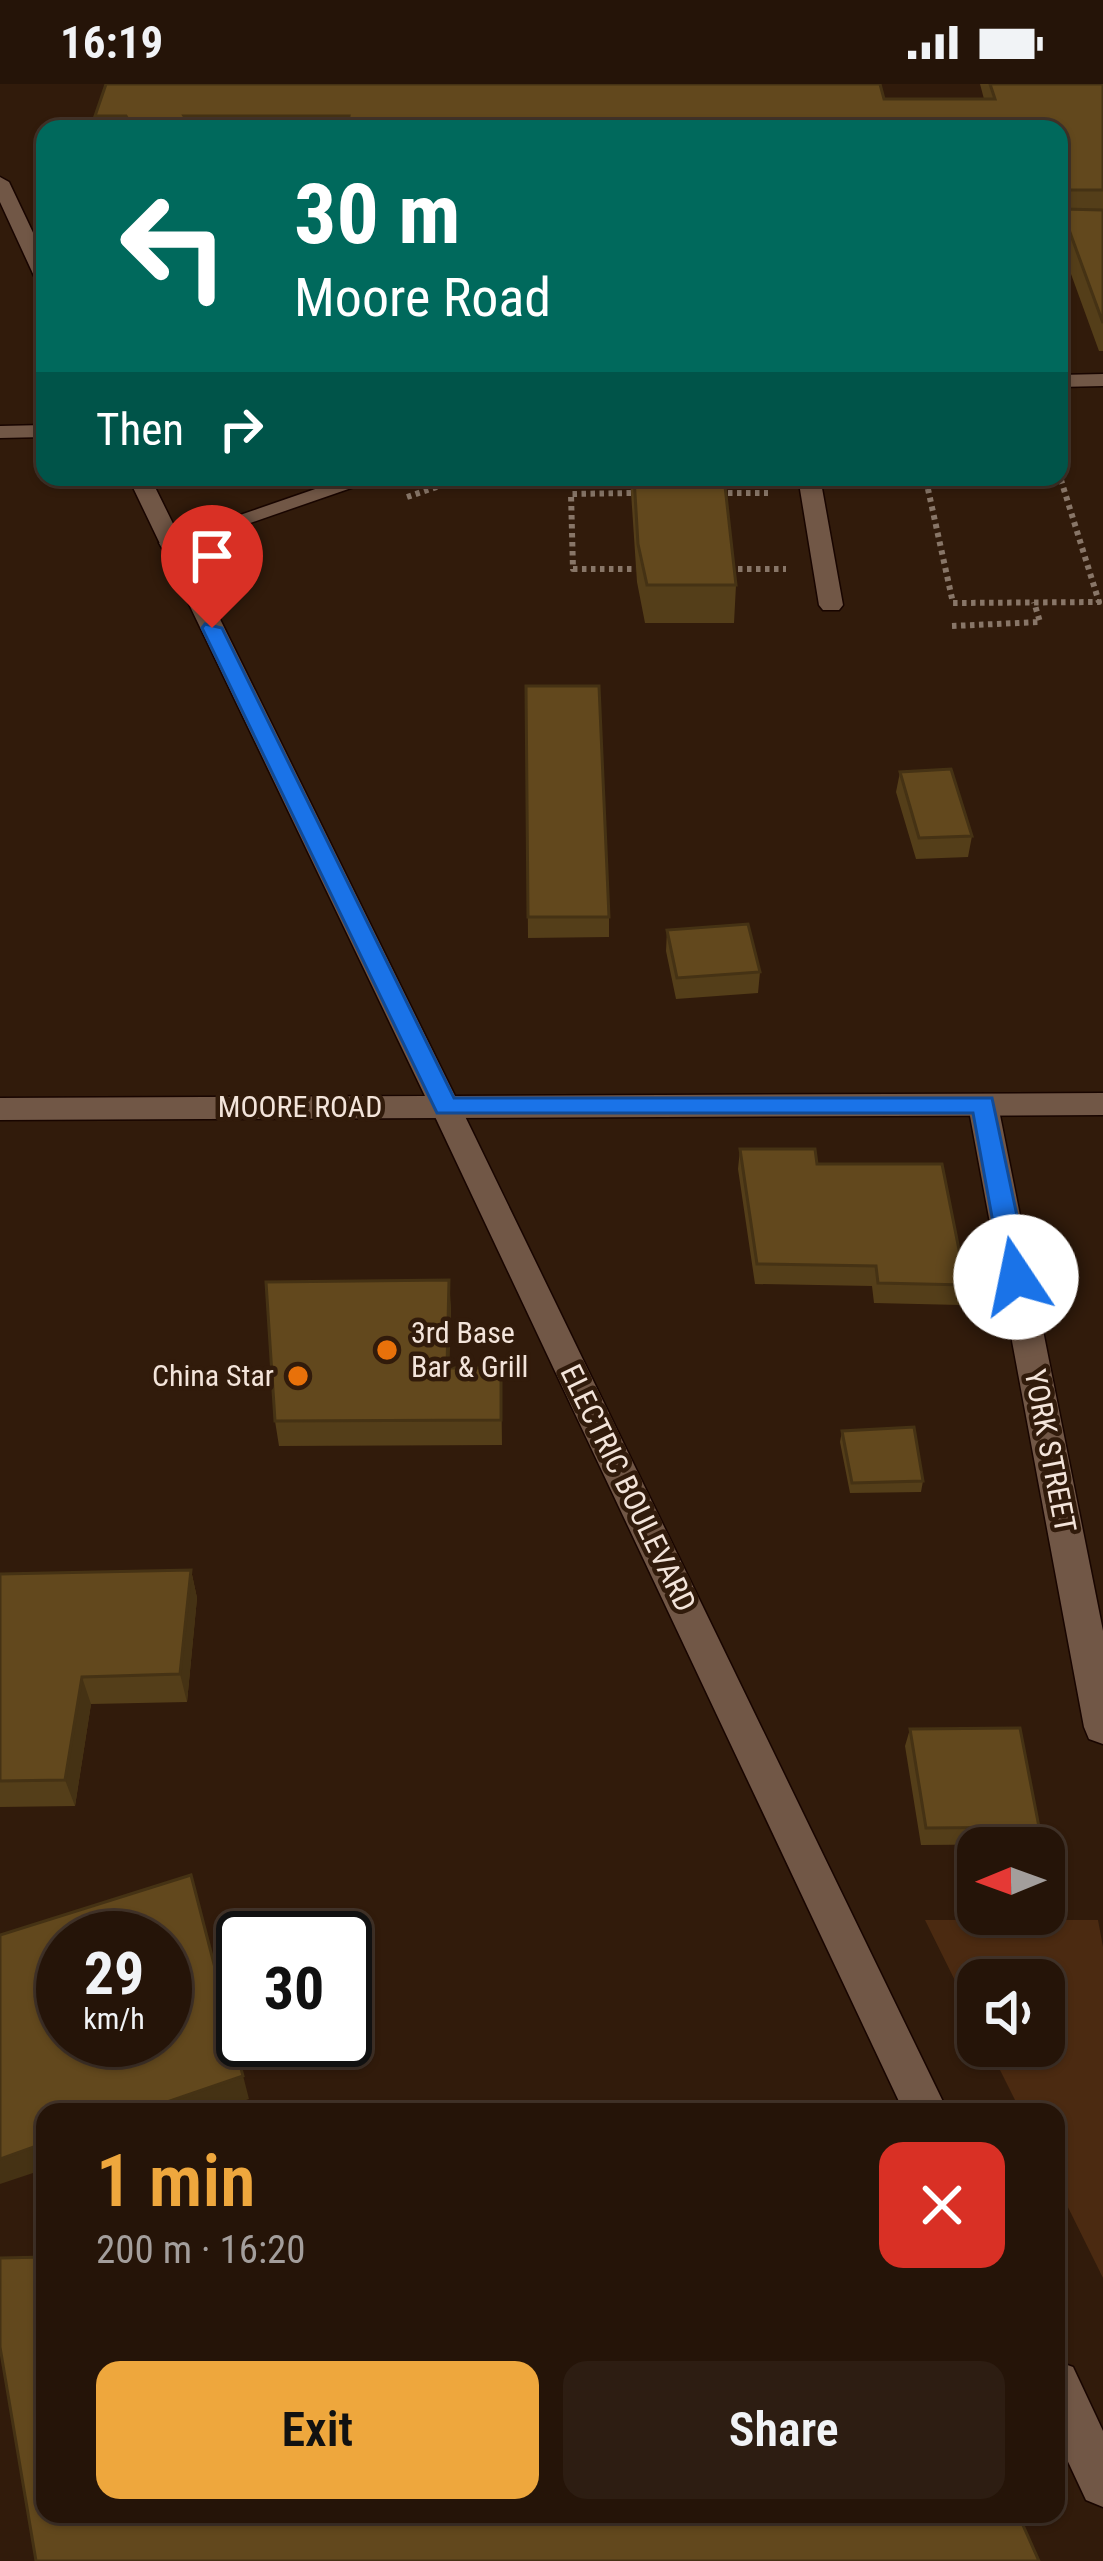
<!DOCTYPE html>
<meta charset="utf-8">
<style>
body{margin:0;font-family:"Roboto Condensed",sans-serif;background:#2d1d12;color:#f1f3f6;height:100vh;display:flex;flex-direction:column;font-size:45px;white-space:nowrap}
*{box-sizing:border-box;margin:0}
p{font-size:39px;color:#a39e9c}
.icon{flex:none;width:66px;height:66px;fill:none;stroke:currentColor;stroke-width:2;stroke-linecap:round;stroke-linejoin:round}
.map{position:relative;flex:1;overflow:hidden}
.side{position:absolute;left:36px;top:2019px;width:1029px;height:420px;display:flex;flex-direction:column;background:#251408;border-radius:24px;box-shadow:0 3px 9px #0004,0 0 0 3px #423329}
.side>*{flex:none}
.guide{position:absolute;left:36px;top:36px;width:1032px;height:366px;border-radius:24px;box-shadow:0 3px 9px #0004,0 0 0 3px #423329;background:#00695c;color:#fff;overflow:hidden}
.needle{width:78px;rotate:269deg}
.fabs{position:absolute;left:957px;top:1743px;display:grid;gap:24px}
.fabs a{display:grid;place-items:center;width:108px;height:108px;border-radius:24px;background:#251408;box-shadow:0 3px 9px #0004,0 0 0 3px #423329;font-size:60px}
.speed{position:absolute;left:36px;top:1827px;display:flex;gap:24px;font-size:60px;font-weight:700;text-align:center}
.speed>*{display:grid;place-content:center;width:156px;height:156px;border-radius:50%;background:#251408;box-shadow:0 3px 9px #0004,0 0 0 3px #423329;line-height:1}
.speed small{font-size:30px;font-weight:400}
.speed .limit{border:6px solid #111;border-radius:18px;background:#fff;color:#111}
.pin{position:absolute;display:grid;place-items:center;width:102px;height:102px;color:#fff;margin:-123px -51px;border-radius:50% 50% 50% 0;rotate:-45deg;box-shadow:0 0 12px #0007}
.pin .icon{rotate:45deg}
.me{position:absolute;width:132px;margin:-66px;rotate:349deg;stroke-linejoin:round;filter:drop-shadow(0 0 9px #0008)}
.turn{display:flex;align-items:center;gap:42px;height:252px;padding:0 60px;font-size:54px}
.turn .icon{width:156px;height:156px;stroke-width:2.5}
.turn b{display:block;font-size:84px;line-height:102px}
.then{display:flex;align-items:center;height:114px;padding:0 60px;background:#0003;gap:24px;font-size:45px}
.round{display:grid;place-items:center;flex:none;width:126px;height:126px;border-radius:24px;background:#2d1d12}
.head{display:flex;align-items:center;justify-content:space-between;height:204px;padding:0 60px}
h1{font-size:72px;font-weight:600;line-height:90px;color:#eea73d}
.cta{display:flex;gap:24px;margin-top:auto;padding:24px 60px}
.cta a{flex:1;height:138px;border-radius:24px;background:#eea73d;color:#111;font-size:48px;font-weight:600;line-height:138px;text-align:center}
.cta a+a{background:#2d1d12;color:#f1f3f6}
.status{display:flex;justify-content:space-between;align-items:center;height:84px;padding:0 60px;background:#251408;direction:ltr}
.status svg{height:33px;fill:currentColor}
.map>svg:first-child{display:block}
</style>
<div class="status"><b>16:19</b><svg viewBox="0 0 49 12"><path d="M0 12V9h3v3zM5 12V6h3v6zM10 12V3h3v9zM15 12V0h3v12zM26 1h20v11H26zM47 4h2v5h-2z"/></svg></div>
<div class="map">
<svg width="1103" height="2477" viewBox="0 0 1103 2477">
<rect width="100%" height="100%" fill="#311b0b"/>
<!-- green -->
<path fill="#4b2a11" d="M 925,1836 L 1098,1836 L 1103,1863 L 1103,2194 L 1056,2099 L 1056,2028 L 1021,2028 L 988,1962 L 1044,1962 L 1044,1896 L 978,1896 L 978,1943 Z"/>
<g fill="none" stroke-linecap="round" stroke-linejoin="round">
<defs>
<path id="service" d="M 1103,290 L 1103,302 L 1059,303 L 1059,291 Z
M 45,341 L 45,353 L 0,354 L 0,342 Z
M 350,393 L 383,393 L 178,464 L 162,464 L 159,459 Z
M 798,393 L 820,393 L 843,521 L 839,526 L 823,526 L 819,521 Z"/>
<path id="minor" d="M 983,1010 L 998,1021 L 1103,1547 L 1103,1660 L 1089,1655 L 1084,1643 L 968,1021 Z
M 445,1011 L 460,1022 L 948,2028 L 904,2028 L 430,1022 Z
M 1056,2277 L 1073,2283 L 1103,2347 L 1103,2423 L 1086,2416 L 1056,2352 Z"/>
<path id="tertiary" d="M 0,93 L 9,98 L 45,174 L 45,200 L 35,194 L 0,118 Z
M 128,393 L 150,393 L 455,1012 L 1103,1009 L 1103,1031 L 0,1036 L 0,1014 L 425,1012 Z"/>
</defs>
<!-- service casing -->
<use href="#service" stroke="#180500" stroke-width="3"/>
<!-- minor casing -->
<use href="#minor" stroke="#180500" stroke-width="3"/>
<!-- tertiary casing -->
<use href="#tertiary" stroke="#180500" stroke-width="3"/>
<!-- path-far1 -->
<path stroke="#887668" stroke-width="4.5" stroke-dasharray="3 3" stroke-linecap="butt" d="M 1059,391 L 1062,399
M 925,393 L 926,399
M 448,399 L 467,393"/>
<!-- path -->
<path stroke="#887668" stroke-width="6" stroke-dasharray="4.5 4.5" stroke-linecap="butt" d="M 926,396 L 953,519 L 1099,518 L 1061,396
M 631,409 L 571,410 L 573,485 L 636,485
M 719,409 L 768,409
M 407,413 L 457,396
M 729,485 L 786,485
M 952,542 L 1040,538 L 1034,518"/>
<!-- service -->
<use href="#service" fill="#715746" fill-rule="evenodd"/>
<!-- minor -->
<use href="#minor" fill="#715746" fill-rule="evenodd"/>
<!-- tertiary -->
<use href="#tertiary" fill="#715746" fill-rule="evenodd"/>
</g>
<!-- wall -->
<path fill="#543e19" d="M 980,0 L 1103,0 L 1103,267 L 1099,267 L 1059,157 L 1059,45 L 97,45 L 95,32 L 884,15 L 984,15 Z
M 630,393 L 724,393 L 736,501 L 734,539 L 645,539 L 637,498 Z
M 526,602 L 609,833 L 609,853 L 528,854 Z
M 900,688 L 972,752 L 968,773 L 916,775 L 896,708 Z
M 667,846 L 760,888 L 758,909 L 676,915 L 666,867 Z
M 740,1065 L 817,1080 L 966,1201 L 961,1221 L 874,1219 L 872,1202 L 755,1200 L 738,1085 Z
M 451,1222 L 449,1284 L 501,1284 L 502,1361 L 279,1362 L 275,1337 Z
M 842,1347 L 923,1397 L 921,1408 L 850,1409 L 840,1358 Z
M 191,1486 L 197,1514 L 187,1618 L 91,1620 L 75,1722 L 0,1723 L 0,1490 Z
M 910,1645 L 1039,1743 L 1033,1760 L 921,1761 L 905,1662 Z"/>
<!-- shaded-wall -->
<path fill="#453214" d="M 1069,106 L 1060,157 L 1059,157 L 1059,113 Z
M 449,1196 L 451,1222 L 448,1309 L 447,1284 Z
M 191,1486 L 197,1514 L 187,1618 L 180,1590 Z
M 82,1593 L 91,1620 L 75,1722 L 65,1696 Z
M 198,1816 L 249,2015 L 211,2028 L 138,2028 Z
M 45,2059 L 45,2085 L 0,2100 L 0,2075 Z"/>
<!-- building -->
<path fill="#62481d" stroke="#453214" stroke-width="3" fill-rule="evenodd" d="M 106,0 L 880,0 L 884,15 L 995,15 L 990,0 L 1103,0 L 1103,106 L 1069,106 L 1059,113 L 1059,45 L 498,45 L 498,40 L 348,38 L 349,32 L 184,32 L 192,45 L 134,45 L 126,32 L 95,32 Z
M 1059,113 L 1063,125 L 1103,126 L 1103,239 L 1064,132 L 1059,134 Z
M 634,393 L 724,393 L 736,501 L 647,501 L 638,460 Z
M 526,602 L 599,602 L 609,833 L 528,833 Z
M 951,685 L 972,752 L 919,754 L 900,688 Z
M 748,840 L 760,888 L 677,894 L 667,846 Z
M 740,1065 L 815,1065 L 817,1080 L 942,1080 L 966,1201 L 878,1199 L 876,1182 L 757,1180 Z
M 449,1196 L 447,1284 L 501,1284 L 501,1336 L 275,1337 L 266,1198 Z
M 914,1343 L 923,1397 L 852,1399 L 842,1347 Z
M 191,1486 L 180,1590 L 82,1593 L 65,1696 L 0,1697 L 0,1490 Z
M 1020,1644 L 1039,1743 L 926,1744 L 910,1645 Z
M 191,1791 L 243,1992 L 138,2028 L 45,2028 L 45,2059 L 0,2075 L 0,1851 ZM 63,1854 L 165,1854 L 165,1956 L 63,1956 Z
M 45,2173 L 45,2430 L 1018,2430 L 1039,2477 L 36,2477 L 0,2263 L 0,2174 Z"/>
<!-- route -->
<path fill="#1a73e8" stroke="#114b97" stroke-width="3" d="M 205,540 L 222,544 L 454,1014 L 992,1014 L 1030,1193 L 1026,1200 L 1016,1203 L 1003,1193 L 973,1029 L 437,1029 L 202,544 Z"/>
<!-- markers -->
<g fill="#e8710a" stroke="#311b0b" stroke-width="4.5">
<circle cx="387" cy="1266" r="12"/>
<circle cx="298" cy="1292" r="12"/>
</g>
<g text-anchor="middle" stroke-width="9" stroke-linejoin="round" paint-order="stroke">
<!-- street labels -->
<g font-size="30" fill="#f3e4da" stroke="#311b0b">
<text x="300" y="1033">MOORE ROAD</text>
<text transform="translate(1050 1367) rotate(79)" y="10">YORK STREET</text>
<text transform="translate(628 1404) rotate(64)" y="10">ELECTRIC BOULEVARD</text>
</g>
<!-- poi labels -->
<g font-size="30" fill="#f3e4da" stroke="#311b0b" text-anchor="start">
<text x="411" y="1259">3rd Base<tspan x="411" dy="34">Bar &amp; Grill</tspan></text>
<text x="274" y="1302" text-anchor="end">China Star</text>
</g>
</g>
</svg>
<div class="fabs">
<a><svg class="needle" viewBox="-14 -14 28 28"><path d="M0-13l5 13h-10z" fill="#e53935"/><path d="M0 13l5-13h-10z" fill="#a39e9c"/></svg></a>
<a><svg class="icon" aria-label="sound" viewBox="0 0 24 24"><path d="M4 9h4l5-4v14l-5-4H4zM17 9q2 3 0 6"/></svg></a>
</div>
<div class="speed"><div>29<small>km/h</small></div><div class="limit">30</div></div>
<div class="pin" style="left:212px;top:544px;background:#d93025"><svg class="icon" aria-label="arrive" viewBox="0 0 24 24"><path d="M6 21V4h12l-3 4 3 4H6"/></svg></div>
<svg class="me" style="left:1016px;top:1193px" viewBox="-20 -20 40 40"><circle r="19" fill="#fff"/><path d="M0-13L10 11 0 6-10 11z" fill="#1a73e8"/></svg>
<div class="guide">
<div class="turn"><svg class="icon" aria-label="left" viewBox="0 0 24 24"><path d="M17 20v-9H6M10 6l-5 5 5 5"/></svg><div><b>30 m</b>Moore Road</div></div>
<div class="then">Then<svg class="icon" aria-label="right" viewBox="0 0 24 24"><path d="M7 20v-9h11M14 6l5 5-5 5"/></svg></div>
</div>
<section class="side">
<div class="head"><div><h1>1 min</h1><p>200 m · 16:20</p></div><a class="round" style="background:#d93025;color:#fff"><svg class="icon" aria-label="close" viewBox="0 0 24 24"><path d="M6 6l12 12M18 6L6 18"/></svg></a></div>
<div class="cta"><a>Exit</a><a>Share</a></div>
</section>
</div>
